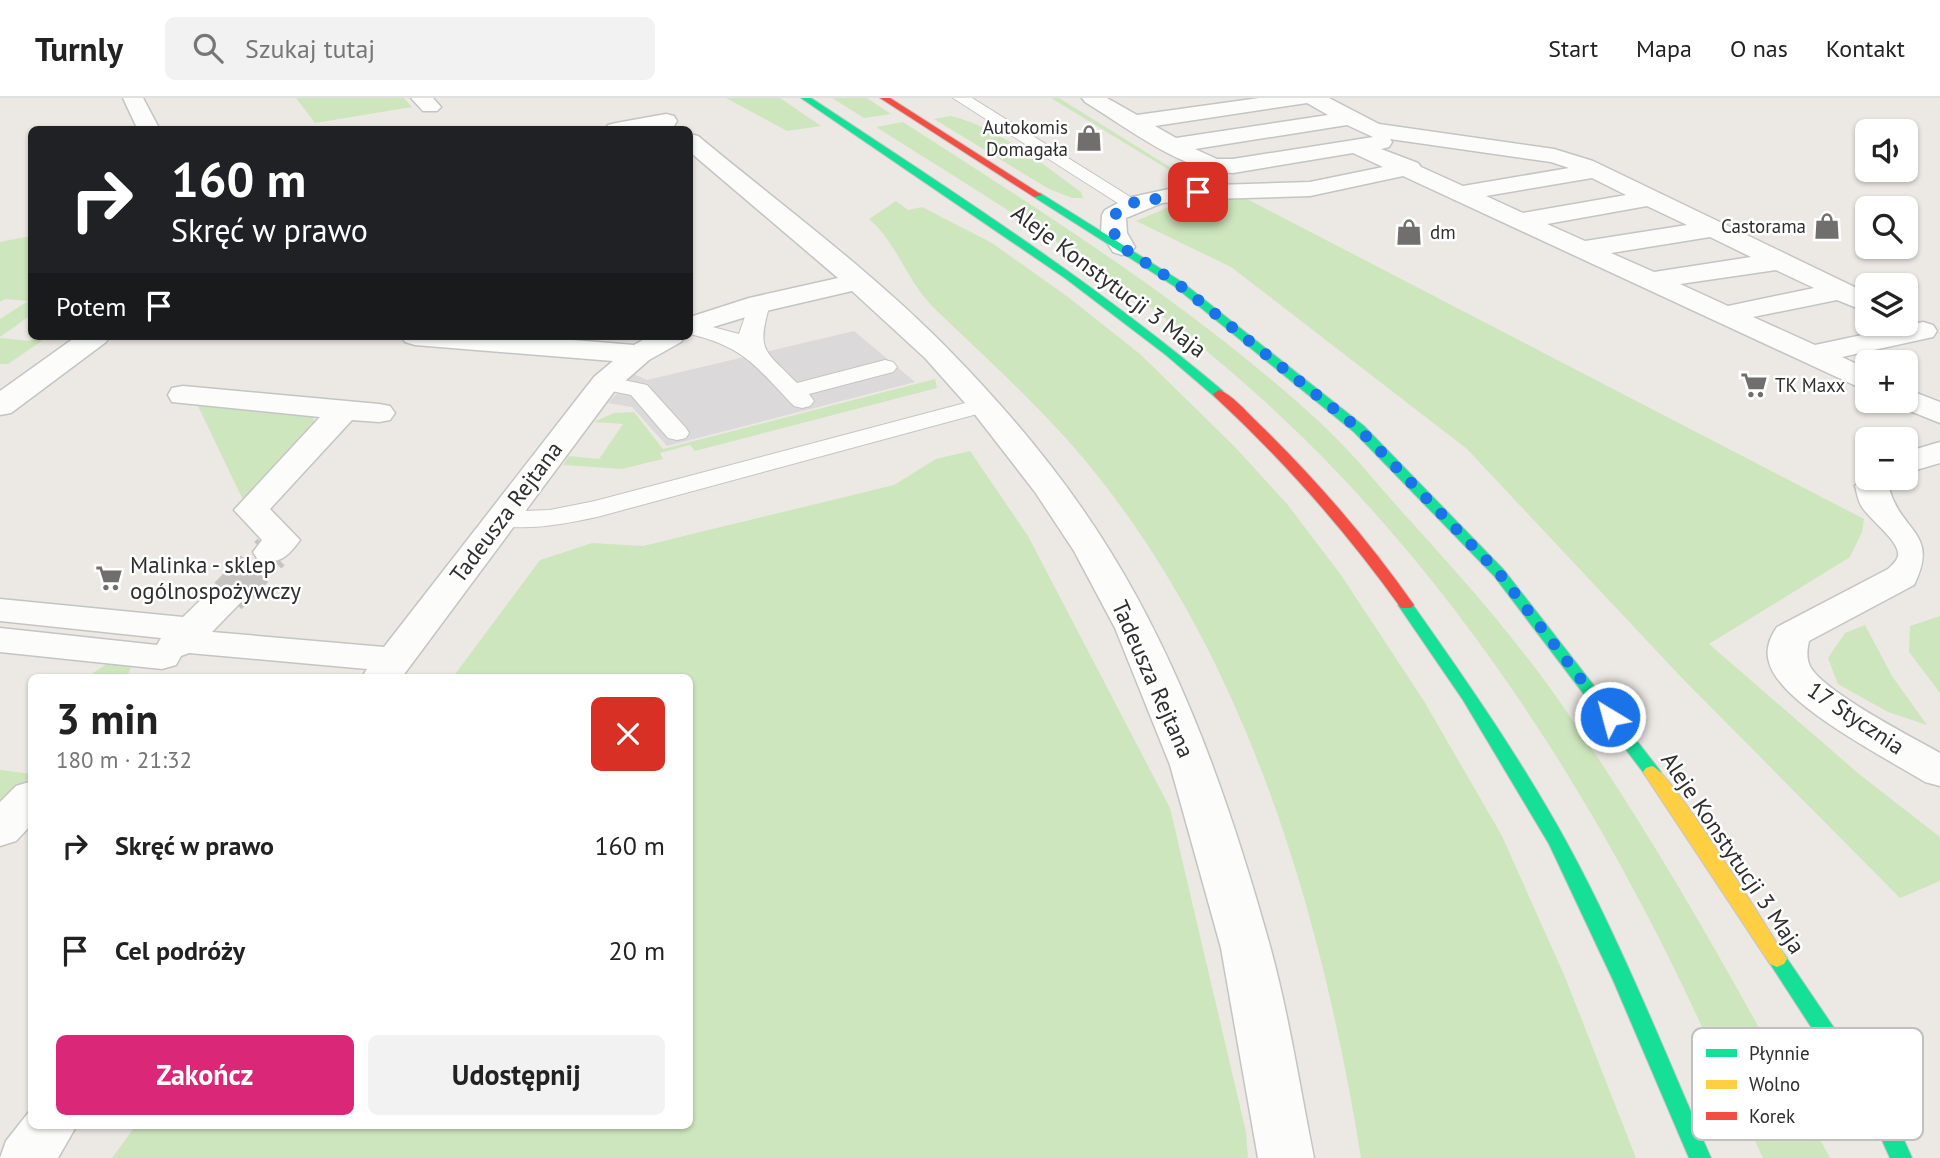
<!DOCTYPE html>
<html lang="pl">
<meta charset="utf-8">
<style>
body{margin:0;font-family:"PT Sans",sans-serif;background:#f2f2f2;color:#222;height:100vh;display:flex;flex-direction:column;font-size:26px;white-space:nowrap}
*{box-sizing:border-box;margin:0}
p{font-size:23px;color:#767676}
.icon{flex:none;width:38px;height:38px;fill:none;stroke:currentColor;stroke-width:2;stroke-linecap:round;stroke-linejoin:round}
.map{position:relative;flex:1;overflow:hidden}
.sheet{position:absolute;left:28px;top:576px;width:665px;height:455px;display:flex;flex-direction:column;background:#fff;border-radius:10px;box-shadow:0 2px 5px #0004}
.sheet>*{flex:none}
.guide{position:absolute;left:28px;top:28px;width:665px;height:214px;border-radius:10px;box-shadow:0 2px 5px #0004;background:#202124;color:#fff;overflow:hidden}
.fabs{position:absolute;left:1855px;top:21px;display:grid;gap:14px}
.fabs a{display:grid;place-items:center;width:63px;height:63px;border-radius:10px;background:#fff;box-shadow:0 2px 5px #0004;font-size:35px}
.pin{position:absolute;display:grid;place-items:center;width:60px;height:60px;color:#fff;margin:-30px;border-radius:14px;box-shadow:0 4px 10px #0006}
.me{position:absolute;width:77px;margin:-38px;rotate:323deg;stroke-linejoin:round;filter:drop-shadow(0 0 5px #0008)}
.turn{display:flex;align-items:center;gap:24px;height:147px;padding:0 28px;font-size:32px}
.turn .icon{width:91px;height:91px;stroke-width:2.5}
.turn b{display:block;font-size:49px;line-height:60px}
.then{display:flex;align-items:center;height:66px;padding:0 28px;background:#0003;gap:14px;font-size:26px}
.round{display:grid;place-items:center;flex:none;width:74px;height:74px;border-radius:10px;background:#f2f2f2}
.head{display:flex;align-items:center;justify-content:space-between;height:119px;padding:0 28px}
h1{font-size:42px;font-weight:800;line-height:52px}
.action{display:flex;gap:14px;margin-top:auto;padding:14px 28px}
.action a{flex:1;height:80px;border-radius:10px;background:#db2777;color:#fff;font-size:28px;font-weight:800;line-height:80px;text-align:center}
.action a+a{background:#f2f2f2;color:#222}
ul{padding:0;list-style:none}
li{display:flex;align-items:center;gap:21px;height:105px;padding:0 28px}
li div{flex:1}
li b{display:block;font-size:26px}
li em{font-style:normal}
header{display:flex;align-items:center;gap:42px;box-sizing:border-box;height:98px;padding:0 35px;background:#fff;border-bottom:2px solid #e0e0e0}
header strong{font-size:33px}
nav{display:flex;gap:38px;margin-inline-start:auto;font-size:24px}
.search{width:490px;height:63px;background:#f2f2f2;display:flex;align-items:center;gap:18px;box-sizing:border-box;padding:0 24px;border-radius:10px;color:#767676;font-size:26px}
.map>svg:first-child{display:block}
</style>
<header>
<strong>Turnly</strong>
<div class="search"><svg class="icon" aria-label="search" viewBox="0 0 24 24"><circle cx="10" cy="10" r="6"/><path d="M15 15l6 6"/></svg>Szukaj tutaj</div>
<nav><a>Start</a><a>Mapa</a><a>O nas</a><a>Kontakt</a></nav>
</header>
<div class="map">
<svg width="1940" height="1060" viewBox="0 0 1940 1060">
<rect width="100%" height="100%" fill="#ece8e4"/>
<!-- industrial -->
<path fill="#dcd9db" d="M 854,233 L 915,284 L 667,348 L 632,309 L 608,305 L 634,276 L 647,282 Z"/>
<!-- green -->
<path fill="#cee6be" d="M 296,0 L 404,0 L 412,9 L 315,25 Z
M 726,0 L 780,0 L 821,28 L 787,33 Z
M 832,0 L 867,0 L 891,16 L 864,20 Z
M 1051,0 L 1059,0 L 1181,76 L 1179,78 Z
M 951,18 C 999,30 1042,66 1081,94 L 1083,100 L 1072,100 L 1049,91 L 934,21 Z
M 903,24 C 1050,119 1200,212 1328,332 C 1355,358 1379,388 1404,416 C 1455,472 1506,529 1550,590 C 1656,739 1743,899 1830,1060 L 1763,1060 C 1732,995 1703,929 1671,864 C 1559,638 1411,423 1216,261 C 1111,173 991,102 876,29 Z
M 1217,96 L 1247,101 L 1864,421 L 1862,434 L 1850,459 L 1709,546 L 1859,676 L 1940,739 L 1940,783 L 1900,800 L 1680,578 L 1467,351 L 1231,169 L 1136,123 L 1176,106 Z
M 896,103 L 908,112 L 922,109 L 992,145 L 1068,199 L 1140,256 L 1234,348 L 1287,406 L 1341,477 L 1424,603 L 1502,738 L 1565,879 L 1636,1060 L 1361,1060 C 1322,817 1249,566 1093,372 C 1045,313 988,262 933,209 C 907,183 897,145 869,121 Z
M 31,138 L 31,217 L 0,239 L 0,221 L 28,203 L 5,201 L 0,204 L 0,144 Z
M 37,238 L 49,238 L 8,266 L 0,266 L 0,240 L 30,243 Z
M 935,281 L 937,290 L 695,353 L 690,347 L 660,355 L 663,361 L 622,371 L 563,367 L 569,358 L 599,361 L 623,326 L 594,324 L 614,315 L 634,314 L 663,351 Z
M 197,306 L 313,318 L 315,328 L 249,399 L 243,402 Z
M 970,353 L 1028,438 L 1170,710 L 1246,1034 L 1248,1060 L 112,1060 L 136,1027 L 690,1027 L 690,579 L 453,579 L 540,462 L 592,445 L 643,448 L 894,387 L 936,361 Z
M 1940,518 L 1940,595 L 1909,554 L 1910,528 Z
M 1865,527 L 1892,578 L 1927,627 L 1888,614 L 1838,586 L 1828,560 L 1845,535 Z
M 122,564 L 131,569 L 127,579 L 87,579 L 108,565 Z
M 0,672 L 32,676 L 0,711 Z"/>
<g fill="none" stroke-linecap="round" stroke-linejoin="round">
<!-- street-tunnel -->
<path stroke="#c6c3c0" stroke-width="38" stroke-dasharray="38 19" stroke-linecap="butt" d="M 228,498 L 271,454"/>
<defs>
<path id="lane" d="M 953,0 L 972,0 L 1140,105 L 1131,111 L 1124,109 Z
M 759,200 L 767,201 L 770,206 C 756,254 764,251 797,285 L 885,262 L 893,264 L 897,269 L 893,274 L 809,296 L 814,303 L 810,308 L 802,310 L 794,308 C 756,269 745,249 690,236 L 690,223 L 739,236 L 751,201 Z
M 605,278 L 647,287 L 686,330 L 689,335 L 686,340 L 677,342 L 668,340 L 631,297 L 597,290 L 593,285 L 597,280 Z
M 984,300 L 992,302 L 996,307 L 992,312 L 597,419 C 563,426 526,434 491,426 L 488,420 L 491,414 L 550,412 L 595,403 Z"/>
<path id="street" d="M 123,0 L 143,0 L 160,32 L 138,32 Z
M 411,0 L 433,0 L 441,9 L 437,13 L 423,13 Z
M 1082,0 L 1107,0 L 1137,17 L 1259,0 L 1329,0 L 1379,26 L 1554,51 L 1593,63 L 1867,195 L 1867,214 L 1837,202 L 1753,219 L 1815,247 L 1923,224 L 1933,227 L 1937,233 L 1933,239 L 1842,259 L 1867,271 L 1867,291 L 1856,288 L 1403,78 L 1310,98 L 1209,101 L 1162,105 L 1126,120 L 1127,135 L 1135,149 L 1131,154 L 1122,157 L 1113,154 L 1101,135 L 1102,117 L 1105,112 L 1127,100 L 1183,88 L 1310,84 L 1383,69 L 1353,55 L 1233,75 C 1185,75 1126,29 1085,4 ZM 1307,5 L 1328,17 L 1176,40 L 1155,28 ZM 1347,27 L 1373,39 L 1233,61 L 1217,61 L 1195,51 ZM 1390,41 L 1551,64 L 1569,70 L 1463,88 L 1421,69 L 1418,65 L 1381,51 L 1389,49 L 1392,44 ZM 1592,80 L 1626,97 L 1523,115 L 1486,98 ZM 1647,108 L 1687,127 L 1585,143 L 1547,126 ZM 1710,139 L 1751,159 L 1654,174 L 1611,155 ZM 1776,172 L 1814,190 L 1728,208 L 1680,186 Z
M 666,16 L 674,18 L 677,23 L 674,28 L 655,32 L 605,32 L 608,27 L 616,25 Z
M 690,36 L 698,38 C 780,106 874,175 948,251 C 1008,312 1065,380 1110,453 C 1185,574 1232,712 1270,848 C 1289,917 1300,990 1314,1060 L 1258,1060 L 1221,850 L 1170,667 L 1115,530 L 1074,453 L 1035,394 L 973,314 L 925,260 L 852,193 L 766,213 L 690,236 L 690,219 L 749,200 L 838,180 L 690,54 Z
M 77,238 L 110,238 L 106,244 L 11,315 L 0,317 L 0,293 Z
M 401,238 L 524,238 L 634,247 L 650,238 L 685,238 L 681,244 L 649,262 L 616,291 L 402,579 L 362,579 L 367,571 L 189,555 L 181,558 L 176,567 L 162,571 L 0,554 L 0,530 L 157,547 L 161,540 L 0,523 L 0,501 L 183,519 C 202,502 214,483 241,490 L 247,498 L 212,534 L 384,549 L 594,279 L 613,263 L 415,247 L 405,244 Z
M 183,288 L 379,306 L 390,308 L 395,315 L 390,322 L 379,324 L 352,322 L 270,411 L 300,442 C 288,459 279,467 258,462 L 253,454 L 262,442 L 234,412 L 320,319 L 172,304 L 168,297 L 172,290 Z
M 1906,291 L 1940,304 L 1940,325 L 1895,307 L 1892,303 L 1906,303 Z
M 1940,344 L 1940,365 L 1906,375 L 1906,354 Z
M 1867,374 L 1867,380 L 1897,380 L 1889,390 C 1901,435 1940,434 1914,487 L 1809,543 C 1807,552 1806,562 1811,570 C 1828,596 1910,638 1940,655 L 1940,688 L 1925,684 C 1888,661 1779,606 1769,564 C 1765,552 1770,539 1777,529 L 1888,471 C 1892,467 1897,463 1898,458 C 1901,444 1870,422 1862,409 C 1858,403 1857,395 1855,388 Z
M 32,683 L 32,726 L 16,743 L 0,748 L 0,704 L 16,688 Z
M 32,1010 L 32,1027 L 77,1027 L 58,1060 L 0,1060 L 6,1043 Z"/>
<path id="fast" d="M 801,0 L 811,0 C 952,93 1094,184 1223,293 L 1223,299 L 1215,299 L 1166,257 L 1065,180 Z
M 1034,95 L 1040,95 L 1182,184 L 1364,328 L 1504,472 L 1658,670 L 1661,674 L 1658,678 L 1646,678 L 1494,478 L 1354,334 L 1174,188 L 1034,99 Z
M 1406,502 L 1411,504 C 1466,582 1521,661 1567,745 C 1622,846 1665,955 1711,1060 L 1689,1060 L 1613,882 L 1549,746 L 1463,602 L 1398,507 Z
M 1777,853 L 1784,856 L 1893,1017 L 1912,1060 L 1890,1060 L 1876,1029 L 1767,861 L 1770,856 Z"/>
<path id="slow" d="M 1652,668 C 1671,673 1766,829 1784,856 L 1787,861 L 1784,866 L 1777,869 L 1770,866 L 1643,674 L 1646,670 Z"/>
<path id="jam" d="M 880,0 L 890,0 L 1042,97 L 1034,99 Z
M 1219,292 C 1232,297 1246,313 1256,323 C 1314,379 1367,440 1414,507 L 1411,510 L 1401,510 C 1346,433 1284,363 1215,299 L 1213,296 Z"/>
</defs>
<!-- lane casing -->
<use href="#lane" stroke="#c5c4c5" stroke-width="2"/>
<!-- street casing -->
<use href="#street" stroke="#c5c4c5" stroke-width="3"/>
<!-- fast casing -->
<use href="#fast" stroke="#c5c4c5" stroke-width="2"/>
<!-- slow casing -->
<use href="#slow" stroke="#c5c4c5" stroke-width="2"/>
<!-- jam casing -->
<use href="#jam" stroke="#c5c4c5" stroke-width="2"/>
<!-- lane -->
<use href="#lane" fill="#fcfcfb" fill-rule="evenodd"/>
<!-- street -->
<use href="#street" fill="#fcfcfb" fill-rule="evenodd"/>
<!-- fast -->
<use href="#fast" fill="#16e098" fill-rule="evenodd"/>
<!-- slow -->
<use href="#slow" fill="#ffcf43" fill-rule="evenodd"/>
<!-- jam -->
<use href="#jam" fill="#f24e42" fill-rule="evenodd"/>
</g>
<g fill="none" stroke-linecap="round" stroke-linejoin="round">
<!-- route -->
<path stroke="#1a73e8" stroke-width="12" stroke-dasharray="0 21.6" d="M 1198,94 L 1131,105 L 1114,117 L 1114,135 L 1122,149 L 1178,186 L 1359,331 L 1499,475 L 1610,619"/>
</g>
<!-- icons -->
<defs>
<symbol id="shop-bare" viewBox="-9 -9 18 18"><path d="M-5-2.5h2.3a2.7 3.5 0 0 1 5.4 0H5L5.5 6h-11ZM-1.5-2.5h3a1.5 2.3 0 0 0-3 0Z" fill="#706f6e" stroke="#fff" stroke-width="2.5" paint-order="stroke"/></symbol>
<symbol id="supermarket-bare" viewBox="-9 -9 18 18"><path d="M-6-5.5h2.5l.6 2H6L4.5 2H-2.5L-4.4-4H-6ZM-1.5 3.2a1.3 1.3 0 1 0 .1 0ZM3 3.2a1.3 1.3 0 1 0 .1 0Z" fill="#706f6e" stroke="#fff" stroke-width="2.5" paint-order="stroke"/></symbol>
</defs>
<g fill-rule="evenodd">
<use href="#shop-bare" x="1070" y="21" width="38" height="38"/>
<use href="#shop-bare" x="1808" y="109" width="38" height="38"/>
<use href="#shop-bare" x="1390" y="115" width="38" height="38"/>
<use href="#supermarket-bare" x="1735" y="268" width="38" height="38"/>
<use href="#supermarket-bare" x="90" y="461" width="38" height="38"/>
</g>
<g text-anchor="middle" stroke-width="5" stroke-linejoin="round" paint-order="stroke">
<!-- far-poi labels -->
<g font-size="19" fill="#2e2e2e" stroke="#fff" text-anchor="end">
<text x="1068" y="36">Autokomis<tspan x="1068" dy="22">Domagała</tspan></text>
<text x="1806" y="135">Castorama</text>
<text x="1430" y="141" text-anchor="start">dm</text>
<text x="1775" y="294" text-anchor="start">TK Maxx</text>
</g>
<!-- street labels -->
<g font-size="23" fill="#2e2e2e" stroke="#fff">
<text transform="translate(1109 183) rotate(37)" y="8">Aleje Konstytucji 3 Maja</text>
<text transform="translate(506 414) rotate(-53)" y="8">Tadeusza Rejtana</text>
<text transform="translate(1153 581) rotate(66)" y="8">Tadeusza Rejtana</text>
<text transform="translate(1856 620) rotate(34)" y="8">17 Stycznia</text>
<text transform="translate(1733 755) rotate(56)" y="8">Aleje Konstytucji 3 Maja</text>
</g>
<!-- poi labels -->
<g font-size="23" fill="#2e2e2e" stroke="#fff" text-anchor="start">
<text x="130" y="475">Malinka - sklep<tspan x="130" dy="26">ogólnospożywczy</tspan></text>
</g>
</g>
<!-- legend -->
<rect x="1692" y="930" width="231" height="112" rx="10" fill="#fff" stroke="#c0c0c0" stroke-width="2"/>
<rect x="1706" y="951" width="31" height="8" fill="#16e098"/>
<rect x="1706" y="982" width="31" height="9" fill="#ffcf43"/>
<rect x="1706" y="1014" width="31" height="8" fill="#f24e42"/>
<g font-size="19" fill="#2e2e2e">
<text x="1749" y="962">Płynnie</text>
<text x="1749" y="993">Wolno</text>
<text x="1749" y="1025">Korek</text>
</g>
</svg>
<div class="fabs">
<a><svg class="icon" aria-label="sound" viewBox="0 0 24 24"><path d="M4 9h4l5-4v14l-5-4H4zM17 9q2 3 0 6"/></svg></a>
<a><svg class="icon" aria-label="search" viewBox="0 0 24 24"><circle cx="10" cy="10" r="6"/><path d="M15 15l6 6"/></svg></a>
<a><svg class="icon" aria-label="layers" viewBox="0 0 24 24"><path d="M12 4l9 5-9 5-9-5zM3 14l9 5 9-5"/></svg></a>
<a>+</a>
<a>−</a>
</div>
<div class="pin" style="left:1198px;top:94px;background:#d93025"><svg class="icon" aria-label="arrive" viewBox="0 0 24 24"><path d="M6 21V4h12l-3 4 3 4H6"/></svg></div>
<svg class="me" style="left:1610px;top:619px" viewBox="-20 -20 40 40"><circle r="17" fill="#1a73e8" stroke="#fff" stroke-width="3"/><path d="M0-11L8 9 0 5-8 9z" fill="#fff"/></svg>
<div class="guide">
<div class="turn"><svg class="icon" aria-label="right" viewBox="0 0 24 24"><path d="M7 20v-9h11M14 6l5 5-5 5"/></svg><div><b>160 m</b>Skręć w prawo</div></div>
<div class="then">Potem<svg class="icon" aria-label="arrive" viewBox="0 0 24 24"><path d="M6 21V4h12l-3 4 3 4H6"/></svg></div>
</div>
<section class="sheet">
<div class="head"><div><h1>3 min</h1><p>180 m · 21:32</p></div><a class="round" style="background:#d93025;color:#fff"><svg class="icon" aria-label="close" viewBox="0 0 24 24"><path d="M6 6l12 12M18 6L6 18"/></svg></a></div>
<ul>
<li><svg class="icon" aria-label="right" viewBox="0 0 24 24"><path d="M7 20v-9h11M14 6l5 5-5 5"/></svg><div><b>Skręć w prawo</b></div><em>160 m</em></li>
<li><svg class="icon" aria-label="arrive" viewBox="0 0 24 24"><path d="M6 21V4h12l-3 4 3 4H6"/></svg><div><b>Cel podróży</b></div><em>20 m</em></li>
</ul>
<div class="action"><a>Zakończ</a><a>Udostępnij</a></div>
</section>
</div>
